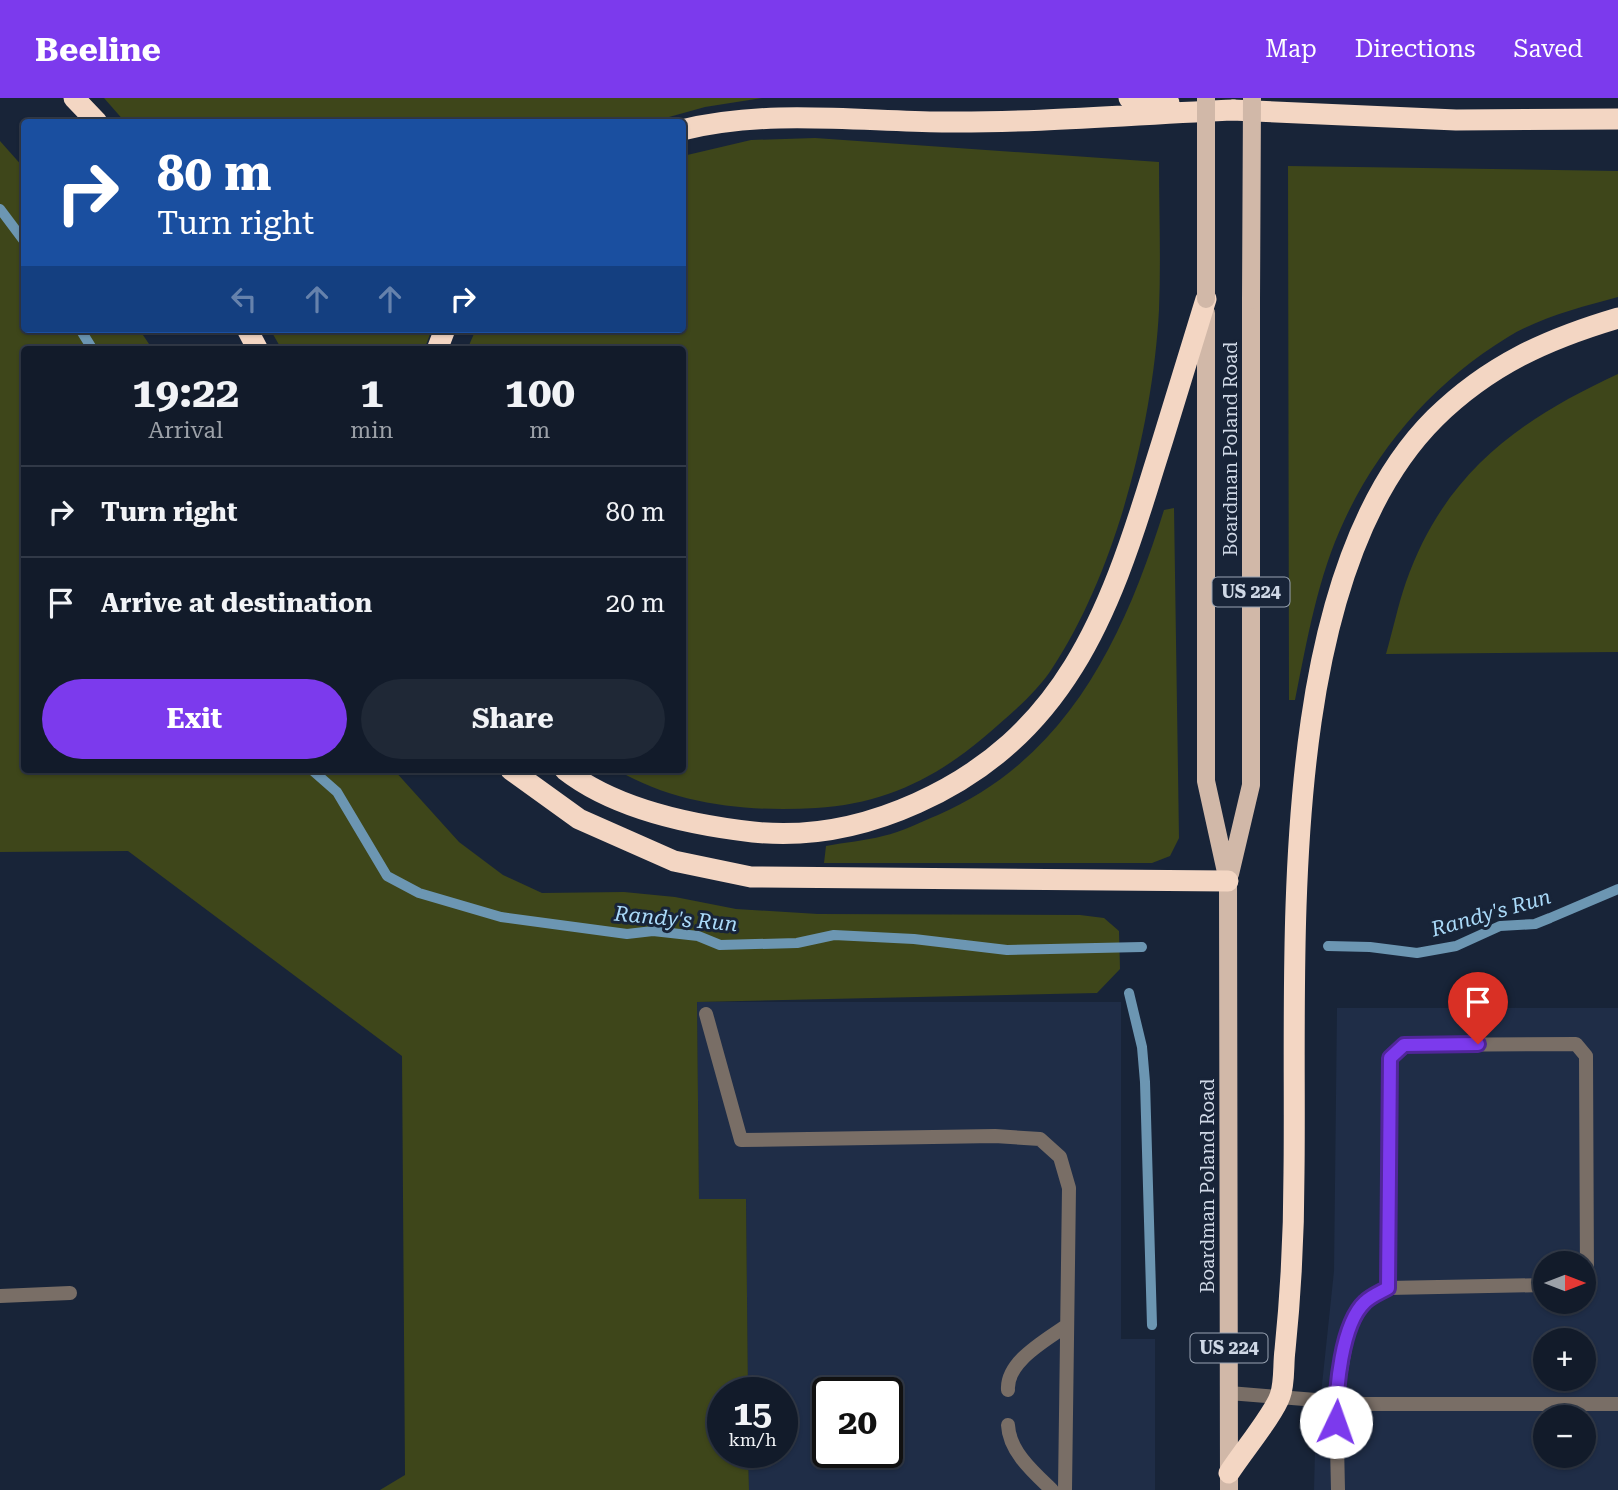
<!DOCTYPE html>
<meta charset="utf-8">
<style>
body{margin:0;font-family:"Roboto Serif",serif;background:#1f2836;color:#f1f3f6;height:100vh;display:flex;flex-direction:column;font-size:26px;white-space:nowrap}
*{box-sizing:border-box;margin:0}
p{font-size:23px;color:#9ca1a8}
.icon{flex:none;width:38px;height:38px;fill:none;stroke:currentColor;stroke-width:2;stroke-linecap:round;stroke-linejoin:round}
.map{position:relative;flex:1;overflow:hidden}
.details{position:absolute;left:21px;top:248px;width:665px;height:427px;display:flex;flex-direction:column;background:#121b2a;border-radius:7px;box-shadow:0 2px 5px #0004,0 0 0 2px #313947}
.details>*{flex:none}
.banner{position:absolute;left:21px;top:21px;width:665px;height:214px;border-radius:7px;box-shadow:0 2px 5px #0004,0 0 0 2px #313947;background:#1a4fa0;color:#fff;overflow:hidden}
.needle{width:46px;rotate:90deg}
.buttons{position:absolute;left:1533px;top:1153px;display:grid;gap:14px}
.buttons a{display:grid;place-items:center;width:63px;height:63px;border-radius:50%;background:#121b2a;box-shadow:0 2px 5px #0004,0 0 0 2px #313947;font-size:35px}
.speed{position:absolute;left:707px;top:1279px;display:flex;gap:14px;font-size:35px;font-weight:700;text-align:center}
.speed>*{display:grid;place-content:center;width:91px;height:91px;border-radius:50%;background:#121b2a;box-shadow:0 2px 5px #0004,0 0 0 2px #313947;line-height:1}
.speed small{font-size:18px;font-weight:400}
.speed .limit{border:4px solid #111;border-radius:10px;background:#fff;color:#111}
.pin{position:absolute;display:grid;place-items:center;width:60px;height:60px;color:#fff;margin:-72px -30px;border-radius:50% 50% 50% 0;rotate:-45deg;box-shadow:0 0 7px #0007}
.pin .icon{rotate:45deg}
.me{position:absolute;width:77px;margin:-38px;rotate:3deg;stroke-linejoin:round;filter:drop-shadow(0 0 5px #0008)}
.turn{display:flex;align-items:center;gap:24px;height:147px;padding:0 21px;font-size:32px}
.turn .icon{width:91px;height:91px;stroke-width:2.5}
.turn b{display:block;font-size:49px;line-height:60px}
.lanes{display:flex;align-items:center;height:66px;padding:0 21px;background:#0003;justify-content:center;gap:35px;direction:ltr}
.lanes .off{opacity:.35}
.eta{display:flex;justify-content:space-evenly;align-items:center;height:119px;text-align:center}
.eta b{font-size:42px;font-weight:700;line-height:49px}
.action{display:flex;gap:14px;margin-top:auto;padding:14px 21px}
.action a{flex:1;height:80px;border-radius:42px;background:#7c3aed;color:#fff;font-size:28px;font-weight:700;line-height:80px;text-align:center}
.action a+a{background:#1f2836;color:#f1f3f6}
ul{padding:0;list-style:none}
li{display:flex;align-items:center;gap:21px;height:91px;padding:0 21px;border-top:2px solid #313947}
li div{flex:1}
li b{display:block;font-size:26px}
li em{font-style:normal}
header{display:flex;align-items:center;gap:42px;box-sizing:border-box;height:98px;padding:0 35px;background:#7c3aed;color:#fff}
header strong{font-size:33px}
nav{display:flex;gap:38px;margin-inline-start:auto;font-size:24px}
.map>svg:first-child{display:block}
</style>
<header>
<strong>Beeline</strong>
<nav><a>Map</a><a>Directions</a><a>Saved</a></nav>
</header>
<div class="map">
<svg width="1618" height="1392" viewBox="0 0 1618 1392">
<rect width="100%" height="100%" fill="#182438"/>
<!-- built -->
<path fill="#1f2d47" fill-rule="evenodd" d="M 697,904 L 1121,904 L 1121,1241 L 1155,1241 L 1155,1392 L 749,1392 L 748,1355 L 782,1354 L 782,1295 L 748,1295 L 746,1101 L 699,1101 ZM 828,1295 L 887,1295 L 887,1354 L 828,1354 Z
M 1337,910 L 1618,910 L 1618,1392 L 1314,1392 L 1315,1353 L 1334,1173 ZM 1545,1166 L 1584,1166 L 1584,1204 L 1545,1204 ZM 1545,1242 L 1584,1242 L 1584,1281 L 1545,1281 ZM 1545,1320 L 1584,1320 L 1584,1358 L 1545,1358 Z"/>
<!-- green -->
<path fill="#3e461a" d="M 104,0 L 762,0 L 705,9 L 651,24 L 125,24 Z
M 815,40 L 1159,64 C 1159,113 1161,163 1159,212 C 1153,326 1116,473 1053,569 C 1036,596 1007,619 983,640 C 933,682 882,706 816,710 C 748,714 677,707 617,672 L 682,672 L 682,252 L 467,252 L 476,231 L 682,231 L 683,58 L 751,42 Z
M 0,43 L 24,70 L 24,231 L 139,231 L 153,252 L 24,252 L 24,672 L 394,672 L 459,744 L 503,777 L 542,795 L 624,794 L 675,799 L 736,811 L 818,816 L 1080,817 L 1104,820 L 1119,833 L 1120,871 L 1097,895 L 697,904 L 699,1101 L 746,1101 L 748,1295 L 723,1295 L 723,1354 L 748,1355 L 749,1392 L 380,1392 L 405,1377 L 402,958 L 128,753 L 0,754 Z
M 1288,68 L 1618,73 L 1618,199 C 1581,209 1541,219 1508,239 C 1437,282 1379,347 1344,423 C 1318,478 1307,542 1295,602 L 1289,602 Z
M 270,231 L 432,231 L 424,252 L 282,252 Z
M 1618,276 L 1618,554 L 1386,556 C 1393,532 1398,507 1406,484 C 1444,376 1518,322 1618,276 Z
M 1174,410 L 1179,740 L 1170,758 L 1152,765 L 824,765 L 826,748 C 845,744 865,743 883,738 C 902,734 920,724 938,717 C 1068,660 1124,540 1164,412 Z"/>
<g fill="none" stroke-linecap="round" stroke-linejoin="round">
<!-- stream -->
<path stroke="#6c96b2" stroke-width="10" d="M 0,111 L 24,143
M 80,231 L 93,252
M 312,672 L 337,694 L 387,778 L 419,795 L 501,819 L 627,836 L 653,833 L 698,838 L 720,847 L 797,845 L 834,837 L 914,841 L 1007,852 L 1142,849
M 1328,848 L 1370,849 L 1417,855 L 1456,848 L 1500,828 L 1535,826 L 1550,820 L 1618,791
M 1129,895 L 1142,949 L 1145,984 L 1152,1227"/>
<!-- lane -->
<path stroke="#796e66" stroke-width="14" d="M 706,916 L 741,1042 L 995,1038 L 1040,1041 L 1060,1059 L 1069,1090 L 1065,1392
M 1388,1190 L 1390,960 L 1404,947 L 1576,946 L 1586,958 L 1587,1179 L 1584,1181
M 1008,1292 C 1006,1263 1047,1242 1067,1227
M 1229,1295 L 1365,1306 L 1618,1306
M 1008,1327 C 1009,1353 1033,1374 1052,1392
M 1338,1392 L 1336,1301 L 1348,1233 L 1364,1204 L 1388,1190 L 1545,1187"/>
<!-- street -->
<path stroke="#796e66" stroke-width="14" d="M 0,1198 L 70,1195"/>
<!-- primary -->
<path stroke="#d1b8a8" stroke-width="18" d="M 1206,215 L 1206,683 L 1228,783 L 1229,1392
M 1230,776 L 1251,687 L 1251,202"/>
<!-- highway -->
<path stroke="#f3d6c3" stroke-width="21" d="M 74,0 L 97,24
M 1129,0 L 1169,5
M 1232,12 L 1456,22 L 1618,21
M 682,32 C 768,11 855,23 942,24 C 1040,25 1138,16 1235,12
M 247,231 L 258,252
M 437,252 L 445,231
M 511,672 L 579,721 L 674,763 L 751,779 L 1228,783
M 565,672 C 615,711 692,727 753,734 C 809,740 866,728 917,705 C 1064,639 1109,517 1153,373 C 1171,316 1188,259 1206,201
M 1229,1375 C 1241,1356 1274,1316 1280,1298 C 1285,1285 1283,1266 1285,1252 C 1291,1193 1294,1134 1294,1074 C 1297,859 1272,482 1435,320 C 1489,267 1547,241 1618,220"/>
<!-- primary-bridge -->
<path stroke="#d1b8a8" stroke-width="18" d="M 1206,201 L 1206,0
M 1251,202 L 1252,0"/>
</g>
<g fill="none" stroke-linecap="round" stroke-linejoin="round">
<defs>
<path id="route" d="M 1336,1324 C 1336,1292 1341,1226 1365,1204 C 1371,1198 1381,1194 1388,1190 L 1390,960 L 1404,947 L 1478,946"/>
</defs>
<!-- route casing -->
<use href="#route" stroke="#51269a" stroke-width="18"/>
<!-- route -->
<use href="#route" stroke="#7c3aed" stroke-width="12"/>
</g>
<g text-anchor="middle" stroke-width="6" stroke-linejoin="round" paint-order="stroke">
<!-- shield labels -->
<g fill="#182438" stroke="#98a2b2" stroke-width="2">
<rect x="1212.5" y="479.5" width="77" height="29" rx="5"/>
<rect x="1190.5" y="1235.5" width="77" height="29" rx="5"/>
</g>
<g font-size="18" font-weight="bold" fill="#cfd8e6">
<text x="1251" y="500">US 224</text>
<text x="1229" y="1256">US 224</text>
</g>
<!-- street labels -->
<g font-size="19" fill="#cfd8e6" stroke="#182438">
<text transform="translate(1230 351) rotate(-90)" y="7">Boardman Poland Road</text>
<text transform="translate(1207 1088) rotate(-90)" y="7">Boardman Poland Road</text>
</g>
<!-- water labels -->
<g font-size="21" font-style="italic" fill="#aadaf9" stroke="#182438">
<text transform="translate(1491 815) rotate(-16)" y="7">Randy's Run</text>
<text transform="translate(676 821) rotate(5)" y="7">Randy's Run</text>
</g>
</g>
</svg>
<div class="buttons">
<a><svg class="needle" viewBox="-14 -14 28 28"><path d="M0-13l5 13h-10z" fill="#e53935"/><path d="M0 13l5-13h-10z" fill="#9ca1a8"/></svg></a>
<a>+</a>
<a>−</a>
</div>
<div class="speed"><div>15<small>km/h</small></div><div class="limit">20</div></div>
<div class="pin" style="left:1478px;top:946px;background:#d93025"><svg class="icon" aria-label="arrive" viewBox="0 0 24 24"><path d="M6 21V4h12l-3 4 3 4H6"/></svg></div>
<svg class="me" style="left:1336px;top:1324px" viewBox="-20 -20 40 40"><circle r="19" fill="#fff"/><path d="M0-13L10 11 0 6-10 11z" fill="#7c3aed"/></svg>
<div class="banner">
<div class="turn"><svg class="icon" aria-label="right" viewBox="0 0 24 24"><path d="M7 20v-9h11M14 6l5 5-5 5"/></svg><div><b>80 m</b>Turn right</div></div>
<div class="lanes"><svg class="icon off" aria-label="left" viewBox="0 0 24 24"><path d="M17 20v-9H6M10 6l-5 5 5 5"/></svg><svg class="icon off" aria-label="ahead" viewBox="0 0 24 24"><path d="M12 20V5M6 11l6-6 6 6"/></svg><svg class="icon off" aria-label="ahead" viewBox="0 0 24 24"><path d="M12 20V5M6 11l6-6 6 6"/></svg><svg class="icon" aria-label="right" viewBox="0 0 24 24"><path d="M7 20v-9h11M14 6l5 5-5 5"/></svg></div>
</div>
<section class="details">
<div class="eta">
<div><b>19:22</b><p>Arrival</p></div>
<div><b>1</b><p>min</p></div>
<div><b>100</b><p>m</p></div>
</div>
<ul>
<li><svg class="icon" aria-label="right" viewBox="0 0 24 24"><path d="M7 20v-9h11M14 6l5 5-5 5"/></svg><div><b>Turn right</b></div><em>80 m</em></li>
<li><svg class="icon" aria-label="arrive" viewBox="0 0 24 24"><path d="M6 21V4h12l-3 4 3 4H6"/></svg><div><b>Arrive at destination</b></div><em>20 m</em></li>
</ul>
<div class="action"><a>Exit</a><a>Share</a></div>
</section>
</div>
